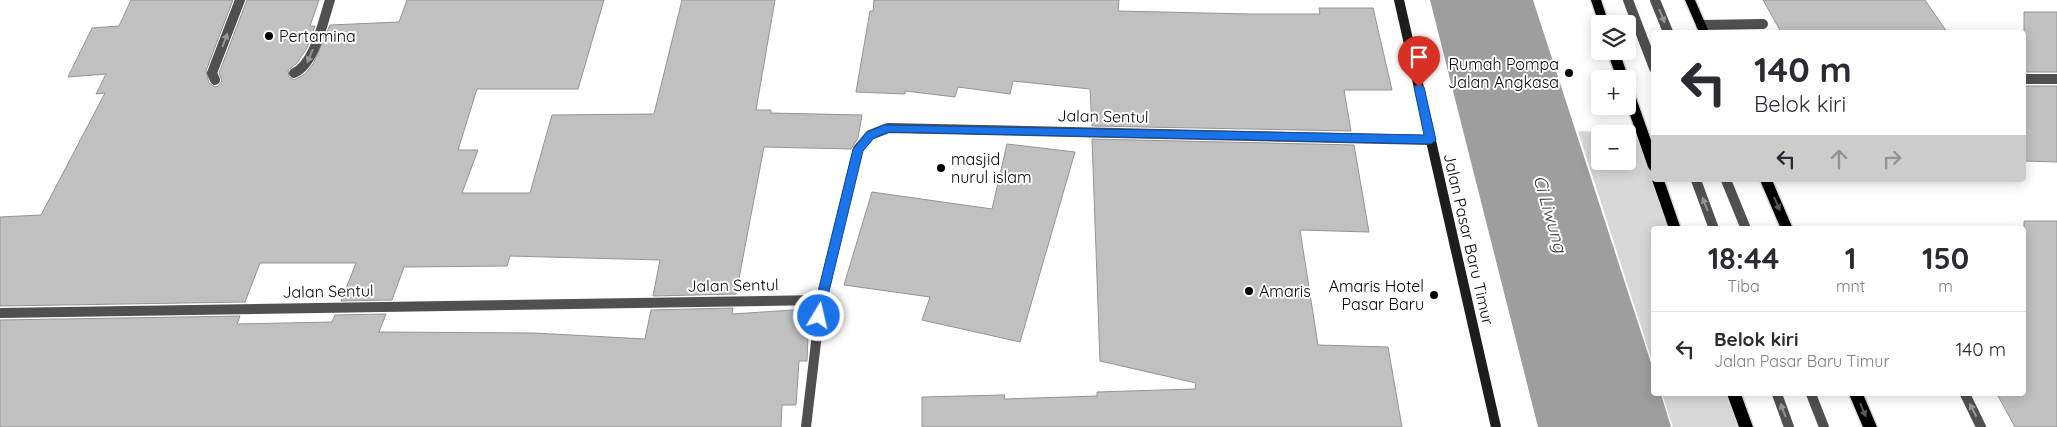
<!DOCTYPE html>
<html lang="id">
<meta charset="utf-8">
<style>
body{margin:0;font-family:Quicksand,sans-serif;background:#f2f2f3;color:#2b2b33;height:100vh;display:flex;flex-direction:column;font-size:19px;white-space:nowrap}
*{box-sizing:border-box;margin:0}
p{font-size:16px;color:#7c7c81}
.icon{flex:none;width:28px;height:28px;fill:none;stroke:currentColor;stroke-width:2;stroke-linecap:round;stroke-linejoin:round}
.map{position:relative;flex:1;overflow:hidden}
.details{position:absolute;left:1651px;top:226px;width:375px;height:170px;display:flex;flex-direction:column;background:#fff;border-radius:5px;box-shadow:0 2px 12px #0003}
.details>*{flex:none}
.top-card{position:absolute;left:1651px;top:30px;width:375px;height:152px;border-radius:5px;box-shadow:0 2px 12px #0003;background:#fff;color:#2b2b33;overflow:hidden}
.tools{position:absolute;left:1591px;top:15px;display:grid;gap:10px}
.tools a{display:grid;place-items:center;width:45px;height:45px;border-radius:5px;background:#fff;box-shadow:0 2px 12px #0003;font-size:25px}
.pin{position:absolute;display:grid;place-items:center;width:42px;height:42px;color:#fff;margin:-51px -21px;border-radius:50% 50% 50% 0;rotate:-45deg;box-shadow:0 0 5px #0007}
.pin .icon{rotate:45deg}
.me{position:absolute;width:55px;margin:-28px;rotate:9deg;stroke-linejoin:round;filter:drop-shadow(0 0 4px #0008)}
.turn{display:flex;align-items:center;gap:18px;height:105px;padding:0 20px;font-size:22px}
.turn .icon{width:65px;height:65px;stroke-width:2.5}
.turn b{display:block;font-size:35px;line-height:42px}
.lanes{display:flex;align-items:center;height:48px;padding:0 20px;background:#0003;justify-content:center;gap:25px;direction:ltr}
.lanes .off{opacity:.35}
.eta{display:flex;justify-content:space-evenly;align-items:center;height:85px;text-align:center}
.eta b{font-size:30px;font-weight:700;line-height:35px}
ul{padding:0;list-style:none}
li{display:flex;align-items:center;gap:15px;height:75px;padding:0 20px;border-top:1px solid #e1e1e2}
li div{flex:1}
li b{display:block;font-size:19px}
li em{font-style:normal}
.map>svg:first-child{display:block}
</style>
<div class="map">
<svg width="2057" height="427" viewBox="0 0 2057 427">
<rect width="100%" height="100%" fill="#fff"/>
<!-- green -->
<path fill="#d7d7d7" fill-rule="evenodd" d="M 1578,131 L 1642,134 L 1654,167 L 1654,180 L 1675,229 L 1654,229 L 1654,367 ZM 1600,134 L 1628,134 L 1628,161 L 1600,161 Z
M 1662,394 L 1733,394 L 1745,427 L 1673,427 Z"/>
<!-- water -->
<path fill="#9e9e9e" d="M 1430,0 L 1533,0 L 1654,372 L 1654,394 L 1661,394 L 1671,427 L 1538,427 Z"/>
<!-- building -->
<path fill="#c0c0c0" stroke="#949494" d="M 131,0 L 233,0 L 206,71 L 209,83 L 215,87 L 218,86 L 222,81 L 219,73 L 247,0 L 319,0 L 310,26 L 315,26 L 307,48 L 297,63 L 288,70 L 289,77 L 294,80 L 305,74 L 313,64 L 330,25 L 399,22 L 407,0 L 604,0 L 578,89 L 477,89 L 458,150 L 478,150 L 462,193 L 530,193 L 552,115 L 654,114 L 682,0 L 775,0 L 756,110 L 771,110 L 771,113 L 862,115 L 858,138 L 851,149 L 764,147 L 736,294 L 653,296 L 660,260 L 510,256 L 507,266 L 404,267 L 392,300 L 341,301 L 356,263 L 260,263 L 245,302 L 0,306 L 0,217 L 41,215 L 105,93 L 96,94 L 106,74 L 68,77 L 92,28 L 119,26 Z
M 874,0 L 1119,0 L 1118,11 L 1249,14 L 1320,14 L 1319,8 L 1373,8 L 1392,90 L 1344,90 L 1351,131 L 1092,126 L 1090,89 L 1013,81 L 1010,94 L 958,87 L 955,97 L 905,91 L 905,94 L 856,92 L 870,11 L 873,11 Z
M 1763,0 L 1925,0 L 1947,32 L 1781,32 Z
M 2024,12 L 2057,12 L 2057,72 L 2024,72 Z
M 2024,86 L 2057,86 L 2057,162 L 2024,161 Z
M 1092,139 L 1354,145 L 1369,232 L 1300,230 L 1318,345 L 1388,347 L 1402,427 L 922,427 L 922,397 L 1005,395 L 1004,399 L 1097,396 L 1097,392 L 1195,389 L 1196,383 L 1100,361 Z
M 1007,144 L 1075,152 L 1020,342 L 922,320 L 930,297 L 844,285 L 872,192 L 992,209 Z
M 2024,221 L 2057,221 L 2057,427 L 2015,427 L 1997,394 L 2024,394 Z
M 733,308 L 732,314 L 809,309 L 807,361 L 799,361 L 796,405 L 782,405 L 781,427 L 0,427 L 0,320 L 240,316 L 237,324 L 332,322 L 335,315 L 386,314 L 379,332 L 534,333 L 645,339 L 651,310 Z"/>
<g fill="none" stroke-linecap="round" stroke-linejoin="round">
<defs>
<path id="primary" d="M 1591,0 L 1601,0 L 1609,24 L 1600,24 L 1600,27 Z
M 1685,0 L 1695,0 L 1709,32 L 1699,32 Z
M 1607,51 L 1619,51 L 1629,79 L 1628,81 L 1628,79 L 1617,79 Z
M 1628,88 L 1634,92 L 1654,149 L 1654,172 L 1650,170 L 1648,167 L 1627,106 Z
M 1654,177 L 1654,180 L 1664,180 L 1681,229 L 1669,229 L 1652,180 Z
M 1760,180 L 1772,180 L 1793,229 L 1781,229 Z
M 1727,394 L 1741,394 L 1753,427 L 1739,427 Z
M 1849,394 L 1863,394 L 1877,427 L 1863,427 Z"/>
</defs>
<!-- primary casing -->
<use href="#primary" stroke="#dbdbdb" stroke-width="3"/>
<!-- lane -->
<path stroke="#505050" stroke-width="10" d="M 1628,0 L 1654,68
M 1655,0 L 1668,32
M 1701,25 L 1763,24
M 294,73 C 315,64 323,21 330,0
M 2024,79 L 2057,79
M 215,80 L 212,73 L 240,0
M 1696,180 L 1714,229
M 1726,180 L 1746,229
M 1777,394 L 1789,427
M 1811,394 L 1824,427
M 1965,394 L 1981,427"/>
<!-- street -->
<path stroke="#505050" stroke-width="10" d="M 0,313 L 821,300
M 806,427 L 821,300 L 858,149 L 870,135 L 888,128 L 1431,140"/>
<!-- secondary -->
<path stroke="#1d1d1d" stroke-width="10" d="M 1399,0 L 1496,427"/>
<!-- primary -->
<use href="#primary" fill="#000" fill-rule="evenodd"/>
</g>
<!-- one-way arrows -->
<defs><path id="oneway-solid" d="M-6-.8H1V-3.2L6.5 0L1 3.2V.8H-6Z" transform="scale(1.25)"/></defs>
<g fill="#969696">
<use href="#oneway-solid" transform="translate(1662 16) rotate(68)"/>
<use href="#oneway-solid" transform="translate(225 40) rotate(-69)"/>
<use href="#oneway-solid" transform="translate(310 56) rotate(113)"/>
<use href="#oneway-solid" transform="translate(1705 204) rotate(-111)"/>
<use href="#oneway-solid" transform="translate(1783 410) rotate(-111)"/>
<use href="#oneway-solid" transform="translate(1973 410) rotate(-117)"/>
</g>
<g fill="#595959">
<use href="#oneway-solid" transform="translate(1777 204) rotate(67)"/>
<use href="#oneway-solid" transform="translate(1863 410) rotate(67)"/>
</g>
<!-- route -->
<path fill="#1a73e8" stroke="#114b97" d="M 1419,83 L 1424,87 L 1436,140 L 1431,144 L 889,132 L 874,138 L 863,151 L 827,300 L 824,320 L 819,321 L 815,320 L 813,316 L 816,300 L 853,149 L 867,132 L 884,125 L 1424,135 L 1414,87 Z"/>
<!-- markers -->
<g fill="#000" stroke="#fff" stroke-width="2">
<circle cx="269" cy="36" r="5"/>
<circle cx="1569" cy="73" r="5"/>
<circle cx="941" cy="168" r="5"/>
<circle cx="1249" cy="291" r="5"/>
<circle cx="1434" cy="295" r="5"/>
</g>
<g text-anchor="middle" stroke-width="4" stroke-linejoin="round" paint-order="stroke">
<!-- poi labels -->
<g font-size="16" fill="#000" stroke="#fff" text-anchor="start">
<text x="279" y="42">Pertamina</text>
<text x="1559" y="70" text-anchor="end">Rumah Pompa<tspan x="1559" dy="18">Jalan Angkasa</tspan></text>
<text x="951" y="165">masjid<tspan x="951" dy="18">nurul islam</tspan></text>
<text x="1424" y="292" text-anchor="end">Amaris Hotel<tspan x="1424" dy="18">Pasar Baru</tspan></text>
<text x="1259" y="297">Amaris</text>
</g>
<!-- street labels -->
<g font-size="16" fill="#000" stroke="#fff">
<text transform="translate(1103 116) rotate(1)" y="6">Jalan Sentul</text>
<text transform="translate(1469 239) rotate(77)" y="6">Jalan Pasar Baru Timur</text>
<text transform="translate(733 285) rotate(-1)" y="6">Jalan Sentul</text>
<text transform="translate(328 291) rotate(-1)" y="6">Jalan Sentul</text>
</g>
<!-- water labels -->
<g font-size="18" font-style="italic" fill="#3f3f3f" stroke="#fff">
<text transform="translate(1550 214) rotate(74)" y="6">Ci Liwung</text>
</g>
</g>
</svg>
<div class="tools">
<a><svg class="icon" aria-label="layers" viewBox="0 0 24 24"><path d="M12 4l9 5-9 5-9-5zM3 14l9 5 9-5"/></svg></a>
<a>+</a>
<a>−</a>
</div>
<div class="pin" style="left:1419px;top:87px;background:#d93025"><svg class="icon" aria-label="arrive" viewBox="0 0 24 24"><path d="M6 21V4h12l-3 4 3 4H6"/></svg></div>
<svg class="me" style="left:819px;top:316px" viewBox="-20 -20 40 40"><circle r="17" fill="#1a73e8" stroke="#fff" stroke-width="3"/><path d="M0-11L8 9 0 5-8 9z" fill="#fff"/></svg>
<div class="top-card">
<div class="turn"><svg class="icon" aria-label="left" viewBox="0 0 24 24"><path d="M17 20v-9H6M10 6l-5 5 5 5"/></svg><div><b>140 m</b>Belok kiri</div></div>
<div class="lanes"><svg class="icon" aria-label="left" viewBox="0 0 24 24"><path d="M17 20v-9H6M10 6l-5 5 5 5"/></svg><svg class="icon off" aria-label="ahead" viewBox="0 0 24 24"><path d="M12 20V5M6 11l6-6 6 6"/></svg><svg class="icon off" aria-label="right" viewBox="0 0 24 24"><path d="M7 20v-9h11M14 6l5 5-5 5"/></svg></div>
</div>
<section class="details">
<div class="eta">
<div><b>18:44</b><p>Tiba</p></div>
<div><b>1</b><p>mnt</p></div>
<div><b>150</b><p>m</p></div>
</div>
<ul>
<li><svg class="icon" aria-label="left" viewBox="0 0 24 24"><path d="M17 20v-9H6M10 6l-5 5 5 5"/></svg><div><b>Belok kiri</b><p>Jalan Pasar Baru Timur</p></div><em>140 m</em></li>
</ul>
</section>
</div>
